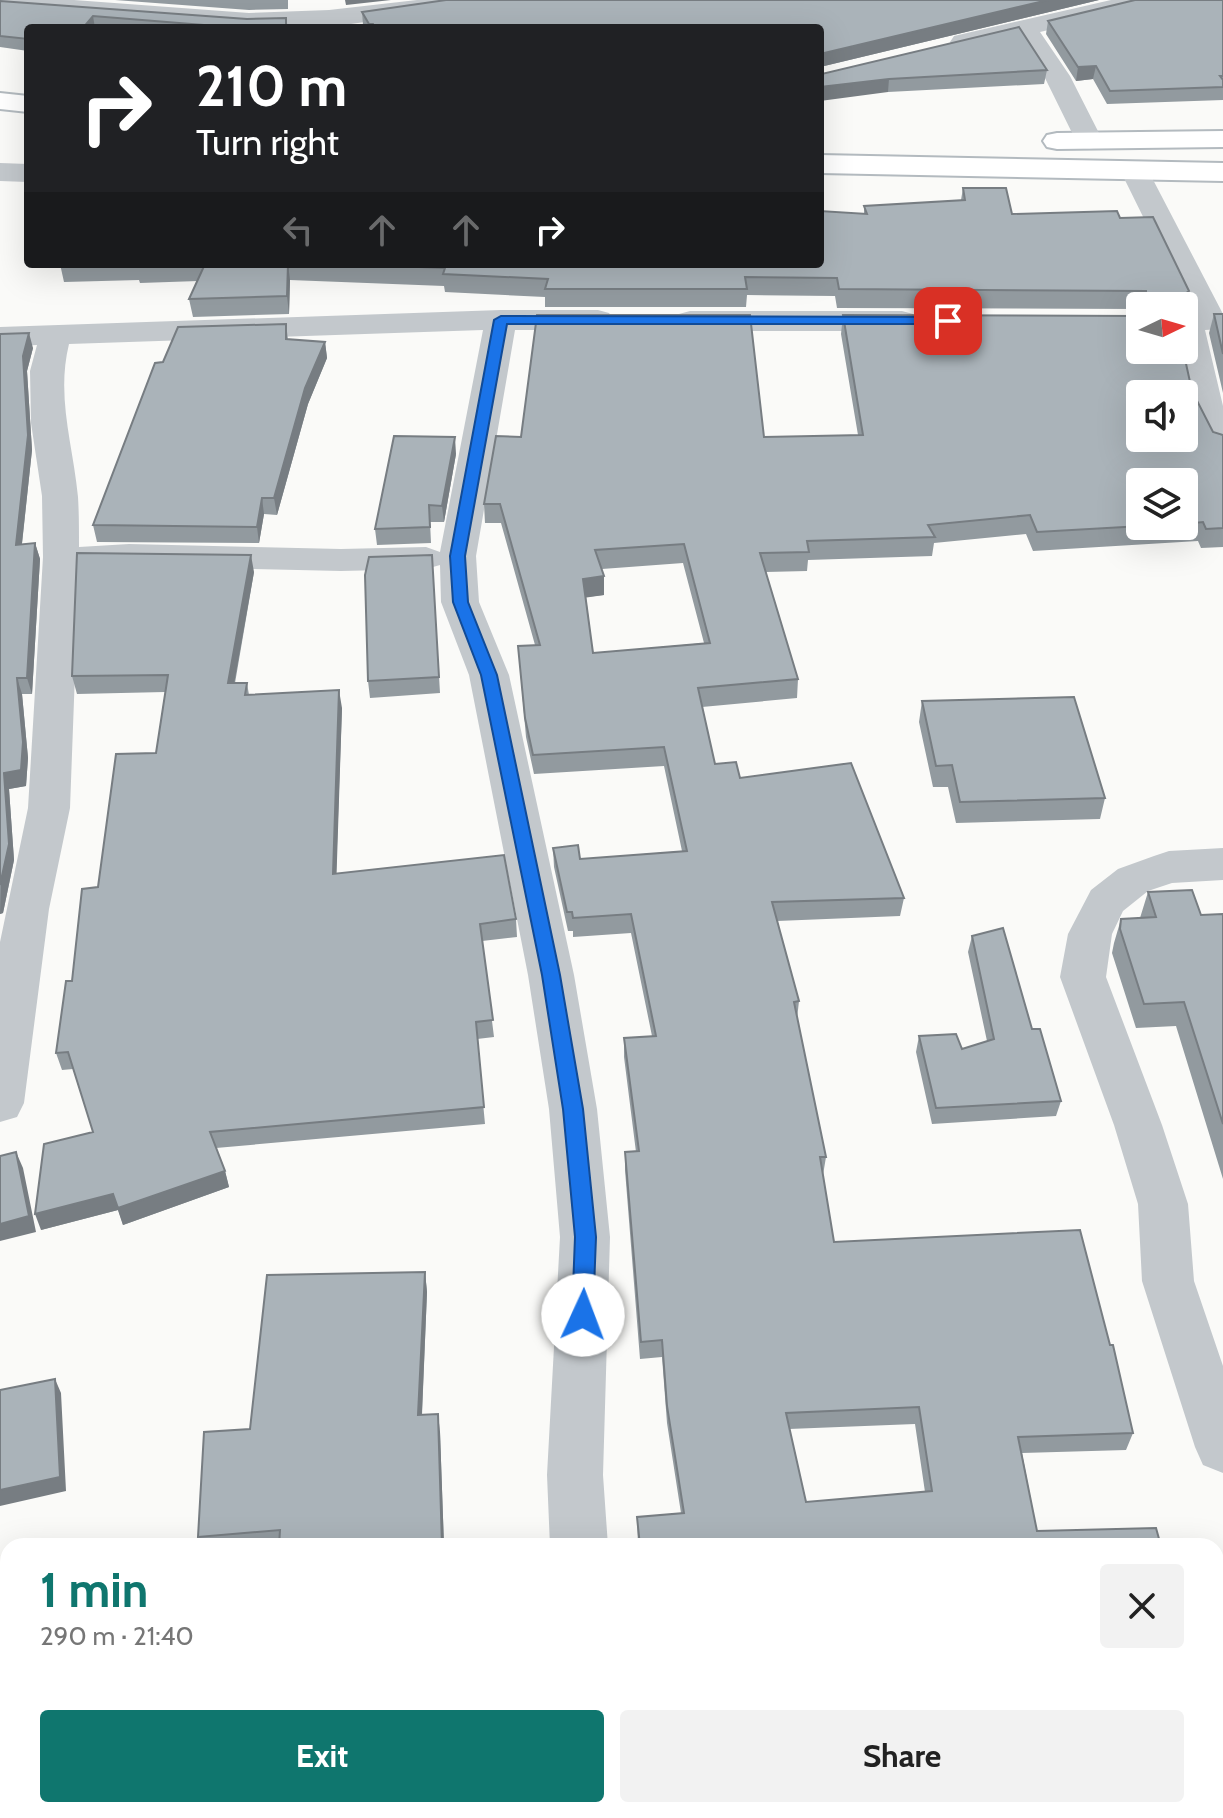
<!DOCTYPE html>
<meta charset="utf-8">
<style>
body{margin:0;font-family:Cabin,sans-serif;background:#f2f2f2;color:#222;height:100vh;display:flex;flex-direction:column;font-size:30px;white-space:nowrap}
*{box-sizing:border-box;margin:0}
p{font-size:26px;color:#767676}
.icon{flex:none;width:44px;height:44px;fill:none;stroke:currentColor;stroke-width:2;stroke-linecap:round;stroke-linejoin:round}
.map{position:relative;flex:1;overflow:hidden}
.drawer{position:absolute;left:0px;top:1538px;width:1224px;height:280px;display:flex;flex-direction:column;background:#fff;border-radius:24px 24px 0 0;box-shadow:0 8px 32px #0002}
.drawer>*{flex:none}
.top-card{position:absolute;left:24px;top:24px;width:800px;height:244px;border-radius:8px;box-shadow:0 8px 32px #0002;background:#202124;color:#fff;overflow:hidden}
.needle{width:52px;rotate:85deg}
.tools{position:absolute;left:1126px;top:292px;display:grid;gap:16px}
.tools a{display:grid;place-items:center;width:72px;height:72px;border-radius:8px;background:#fff;box-shadow:0 8px 32px #0002;font-size:40px}
.pin{position:absolute;display:grid;place-items:center;width:68px;height:68px;color:#fff;margin:-34px;border-radius:16px;box-shadow:0 4px 12px #0006}
.me{position:absolute;width:88px;margin:-44px;rotate:2deg;stroke-linejoin:round;filter:drop-shadow(0 0 6px #0008)}
.turn{display:flex;align-items:center;gap:28px;height:168px;padding:0 40px;font-size:36px}
.turn .icon{width:104px;height:104px;stroke-width:2.5}
.turn b{display:block;font-size:56px;line-height:68px}
.lanes{display:flex;align-items:center;height:76px;padding:0 40px;background:#0003;justify-content:center;gap:40px;direction:ltr}
.lanes .off{opacity:.35}
.round{display:grid;place-items:center;flex:none;width:84px;height:84px;border-radius:8px;background:#f2f2f2}
.overview{display:flex;align-items:center;justify-content:space-between;height:136px;padding:0 40px}
h1{font-size:48px;font-weight:700;line-height:60px;color:#0f766e}
.action{display:flex;gap:16px;margin-top:auto;padding:16px 40px}
.action a{flex:1;height:92px;border-radius:8px;background:#0f766e;color:#fff;font-size:32px;font-weight:700;line-height:92px;text-align:center}
.action a+a{background:#f2f2f2;color:#222}
.map>svg:first-child{display:block}
</style>
<div class="map">
<svg width="1223" height="1818" viewBox="0 0 1223 1818">
<rect width="100%" height="100%" fill="#fafaf8"/>
<g fill="none" stroke-linecap="round" stroke-linejoin="round">
<defs>
<path id="secondary" d="M 0,93 L 28,96 L 28,112 L 0,109 Z
M 1223,131 L 1223,147 L 1057,149 L 1047,147 L 1043,141 L 1047,135 L 1057,133 Z
M 820,155 L 1223,163 L 1223,181 L 820,173 Z"/>
</defs>
<!-- secondary casing -->
<use href="#secondary" stroke="#b3babf" stroke-width="4"/>
<!-- minor -->
<path fill="#c3c8cc" fill-rule="evenodd" d="M 0,0 L 74,0 L 249,13 L 329,10 L 417,0 L 473,0 L 469,5 L 460,8 L 351,24 L 249,28 L 0,10 Z
M 1111,0 L 1157,0 L 1153,5 L 1040,32 L 1070,76 L 1103,141 L 1099,147 L 1089,149 L 1079,147 L 1044,76 L 1018,37 L 963,50 L 954,48 L 950,42 L 954,36 Z
M 0,163 L 28,164 L 28,182 L 0,181 Z
M 1135,163 L 1145,166 L 1149,172 L 1223,314 L 1222,329 L 1205,330 L 1223,406 L 1223,452 L 1211,449 L 1190,409 L 1177,350 L 1184,350 L 1184,312 L 1190,312 L 1121,172 L 1125,166 Z
M 501,310 L 598,310 L 609,313 L 614,320 L 609,327 L 598,330 L 515,330 L 476,556 L 479,602 L 509,675 L 574,975 L 597,1109 L 610,1237 L 603,1475 L 608,1546 L 550,1546 L 547,1475 L 560,1237 L 549,1109 L 528,975 L 469,675 L 441,602 L 440,565 L 426,569 L 341,571 L 79,565 L 70,808 L 49,909 L 24,1103 L 17,1117 L 0,1122 L 0,942 L 28,808 L 43,557 L 42,496 L 31,423 L 30,371 L 37,345 L 0,347 L 0,327 ZM 483,330 L 440,552 L 426,547 L 341,549 L 129,544 L 79,547 C 79,530 79,513 78,497 C 73,444 56,397 69,344 Z
M 690,311 L 902,311 L 913,314 L 918,321 L 913,328 L 902,331 L 690,331 L 679,328 L 674,321 L 679,314 Z
M 1223,848 L 1223,880 L 1172,883 L 1148,891 L 1123,911 L 1112,934 L 1106,977 L 1162,1125 L 1188,1204 L 1194,1281 L 1223,1366 L 1223,1473 L 1203,1465 L 1195,1447 L 1142,1281 L 1138,1204 L 1114,1125 L 1060,977 L 1068,934 L 1091,890 L 1118,869 L 1154,856 L 1169,851 Z
M 567,1810 L 629,1810 L 629,1818 L 567,1818 Z"/>
<!-- secondary -->
<use href="#secondary" fill="#fff" fill-rule="evenodd"/>
</g>
<!-- wall -->
<path fill="#929a9f" fill-rule="evenodd" d="M 115,0 L 288,0 L 288,9 L 249,10 Z
M 1099,0 L 820,67 L 820,28 L 365,28 L 363,25 L 362,12 Z
M 1223,0 L 1223,100 L 1107,104 L 1093,79 L 1076,81 L 1046,34 L 1048,21 Z
M 0,1 L 247,19 L 286,18 L 288,28 L 28,28 L 28,51 L 0,47 Z
M 1047,70 L 1044,84 L 888,92 L 822,74 Z
M 963,188 L 1012,214 L 1120,218 L 1189,291 L 1186,303 L 1186,329 L 1184,335 L 1184,306 L 1140,306 L 1140,309 L 837,308 L 835,296 L 747,295 L 746,307 L 545,307 L 545,297 L 445,292 L 444,286 L 290,280 L 289,314 L 193,317 L 189,299 L 198,281 L 140,283 L 139,280 L 64,282 L 60,264 L 820,264 L 864,213 L 864,206 L 961,200 Z
M 1214,314 L 1223,314 L 1223,393 L 1209,333 Z
M 843,315 L 1192,391 L 1213,432 L 1223,435 L 1223,547 L 1201,548 L 1198,541 L 1033,551 L 1026,534 L 934,543 L 932,556 L 808,560 L 807,571 L 766,572 L 798,679 L 797,698 L 702,707 L 715,764 L 740,778 L 904,898 L 900,916 L 777,921 L 799,1001 L 797,1019 L 826,1157 L 823,1175 L 834,1242 L 1133,1433 L 1126,1450 L 1022,1453 L 1037,1531 L 1161,1546 L 638,1546 L 637,1517 L 681,1513 L 667,1423 L 662,1357 L 640,1359 L 625,1170 L 625,1152 L 636,1152 L 624,1057 L 624,1038 L 652,1036 L 631,933 L 573,937 L 573,931 L 568,931 L 554,867 L 553,848 L 580,859 L 682,851 L 664,766 L 534,774 L 526,737 L 518,646 L 535,645 L 501,523 L 485,523 L 484,504 L 764,437 L 858,435 L 841,334 ZM 1184,482 L 1184,526 L 1140,526 ZM 683,563 L 704,643 L 593,653 L 586,597 L 604,595 L 602,569 ZM 915,1424 L 925,1492 L 806,1502 L 789,1429 Z
M 286,324 L 288,339 L 325,342 L 327,358 L 308,404 L 277,515 L 264,514 L 259,543 L 97,542 L 93,525 L 163,362 Z
M 0,334 L 33,348 L 27,371 L 32,450 L 22,544 L 35,543 L 40,559 L 32,694 L 22,694 L 28,758 L 26,786 L 9,789 L 14,860 L 3,913 L 0,914 Z
M 456,454 L 444,522 L 430,522 L 431,543 L 377,545 L 375,529 Z
M 432,555 L 440,693 L 370,698 L 368,681 Z
M 254,572 L 235,683 L 247,683 L 249,695 L 342,708 L 336,874 L 516,919 L 517,937 L 482,941 L 494,1037 L 477,1039 L 485,1124 L 216,1148 L 225,1171 L 229,1187 L 123,1225 L 118,1210 L 41,1230 L 93,1132 L 73,1069 L 62,1070 L 56,1053 L 72,981 L 98,887 L 156,753 L 165,692 L 77,694 L 72,676 Z
M 922,701 L 1105,798 L 1100,819 L 956,823 L 948,787 L 933,787 L 919,722 Z
M 1148,892 L 1201,915 L 1223,914 L 1223,1179 L 1176,1026 L 1136,1028 L 1112,953 L 1114,943 L 1121,919 L 1140,918 Z
M 972,936 L 1032,1029 L 1061,1101 L 1056,1116 L 932,1124 L 916,1052 L 919,1036 L 962,1049 L 987,1041 L 968,952 Z
M 425,1272 L 427,1292 L 422,1415 L 440,1432 L 444,1546 L 201,1546 L 198,1537 L 250,1429 Z"/>
<!-- shaded-wall -->
<path fill="#777d82" d="M 345,0 L 391,0 L 346,5 Z
M 1048,0 L 1099,0 L 820,67 L 820,54 Z
M 93,16 L 95,28 L 83,28 Z
M 1096,66 L 1093,79 L 1076,81 L 1078,67 Z
M 889,79 L 888,92 L 820,101 L 820,87 Z
M 288,264 L 290,280 L 289,314 L 287,296 Z
M 29,333 L 33,348 L 27,371 L 32,450 L 20,561 L 16,545 L 23,356 Z
M 325,342 L 327,358 L 308,404 L 277,515 L 274,498 L 305,388 Z
M 455,437 L 456,454 L 444,522 L 442,506 Z
M 262,498 L 264,514 L 259,543 L 257,527 Z
M 35,543 L 40,559 L 32,694 L 27,678 Z
M 251,555 L 254,572 L 231,701 L 228,683 Z
M 604,576 L 604,595 L 583,598 L 583,579 Z
M 17,678 L 22,694 L 28,758 L 26,786 L 9,789 L 14,860 L 3,913 L 0,914 L 4,773 Z
M 339,690 L 342,708 L 336,891 L 333,874 Z
M 16,1152 L 23,1168 L 36,1232 L 0,1241 L 0,1224 Z
M 225,1171 L 229,1187 L 123,1225 L 118,1210 L 41,1230 L 35,1214 L 113,1194 Z
M 425,1272 L 427,1292 L 421,1434 L 418,1415 Z
M 55,1379 L 61,1393 L 66,1491 L 0,1506 L 0,1490 Z
M 438,1414 L 440,1432 L 444,1546 L 442,1546 Z
M 149,1810 L 158,1810 L 158,1818 L 149,1818 Z"/>
<!-- building -->
<path fill="#aab3b9" stroke="#777d82" stroke-width="2" fill-rule="evenodd" d="M 446,0 L 1048,0 L 820,54 L 820,28 L 375,28 L 373,24 L 369,24 L 362,12 Z
M 1135,0 L 1223,0 L 1223,76 L 1220,76 L 1223,80 L 1223,87 L 1110,91 L 1096,66 L 1078,67 L 1048,21 Z
M 0,1 L 247,19 L 286,18 L 286,28 L 241,28 L 93,16 L 83,28 L 28,28 L 28,39 L 0,36 Z
M 1019,27 L 1047,70 L 889,79 L 820,87 L 820,72 L 822,74 Z
M 963,188 L 1006,188 L 1012,214 L 1117,211 L 1120,218 L 1153,217 L 1189,291 L 1185,294 L 1186,329 L 1184,329 L 1184,306 L 1147,306 L 1146,291 L 839,289 L 837,278 L 745,277 L 747,289 L 545,289 L 548,279 L 443,274 L 445,268 L 342,264 L 820,264 L 820,211 L 867,214 L 864,206 L 965,200 Z
M 205,264 L 288,264 L 287,296 L 189,299 Z
M 1214,314 L 1223,314 L 1223,354 Z
M 537,315 L 750,315 L 764,437 L 863,435 L 843,315 L 1140,316 L 1140,350 L 1183,350 L 1192,391 L 1213,432 L 1223,435 L 1223,528 L 1206,529 L 1203,522 L 1184,524 L 1184,482 L 1140,482 L 1140,526 L 1142,526 L 1037,532 L 1030,515 L 928,525 L 935,537 L 807,541 L 809,552 L 760,553 L 798,679 L 698,688 L 715,764 L 736,762 L 740,778 L 851,763 L 904,898 L 772,902 L 799,1001 L 794,1002 L 826,1157 L 820,1157 L 834,1242 L 1080,1230 L 1110,1345 L 1113,1345 L 1133,1433 L 1018,1437 L 1037,1531 L 1156,1528 L 1161,1546 L 640,1546 L 637,1517 L 684,1513 L 667,1406 L 662,1340 L 641,1342 L 625,1152 L 639,1151 L 624,1038 L 656,1036 L 631,914 L 573,918 L 572,912 L 567,912 L 553,848 L 578,845 L 580,859 L 687,851 L 664,747 L 533,755 L 525,718 L 518,646 L 540,645 L 500,504 L 484,504 L 496,436 L 521,437 ZM 1140,394 L 1184,394 L 1184,438 L 1140,438 ZM 684,544 L 710,643 L 593,653 L 583,579 L 604,576 L 595,550 ZM 919,1407 L 932,1491 L 806,1502 L 786,1413 Z
M 286,324 L 286,339 L 325,342 L 305,388 L 274,498 L 262,498 L 257,527 L 93,525 L 155,363 L 163,362 L 178,327 Z
M 29,333 L 23,356 L 28,435 L 16,545 L 35,543 L 27,678 L 17,678 L 23,742 L 21,770 L 4,773 L 9,844 L 0,885 L 0,334 Z
M 394,436 L 455,437 L 442,506 L 429,505 L 430,527 L 375,529 Z
M 77,553 L 251,555 L 228,683 L 247,683 L 245,695 L 339,690 L 333,874 L 504,855 L 516,919 L 480,924 L 493,1020 L 476,1022 L 484,1107 L 210,1132 L 225,1171 L 118,1208 L 113,1194 L 35,1214 L 44,1144 L 93,1132 L 68,1052 L 56,1053 L 66,981 L 72,981 L 82,889 L 98,887 L 116,754 L 156,753 L 168,675 L 72,676 Z
M 432,555 L 439,677 L 368,681 L 365,575 L 369,557 Z
M 1074,697 L 1105,798 L 960,802 L 952,765 L 936,766 L 922,701 Z
M 1192,890 L 1201,915 L 1223,914 L 1223,1124 L 1184,1002 L 1144,1004 L 1120,929 L 1121,919 L 1156,917 L 1148,892 Z
M 1003,928 L 1032,1029 L 1040,1029 L 1061,1101 L 936,1108 L 919,1036 L 956,1034 L 962,1049 L 994,1039 L 972,936 Z
M 16,1152 L 29,1216 L 0,1224 L 0,1156 Z
M 425,1272 L 418,1415 L 438,1414 L 442,1546 L 279,1546 L 280,1530 L 198,1537 L 204,1432 L 250,1429 L 267,1275 Z
M 55,1379 L 60,1477 L 0,1490 L 0,1390 Z
M 503,1542 L 503,1546 L 459,1546 Z
M 8,1683 L 8,1810 L 149,1810 L 149,1818 L 0,1818 L 0,1684 Z
M 323,1810 L 509,1810 L 509,1818 L 323,1818 Z
M 675,1810 L 1193,1810 L 1195,1818 L 676,1818 Z"/>
<!-- route -->
<path fill="#1a73e8" stroke="#114b97" stroke-width="2" d="M 948,317 L 953,318 L 953,324 L 507,324 L 465,556 L 468,602 L 497,675 L 560,975 L 583,1109 L 596,1237 L 593,1315 L 590,1322 L 583,1324 L 575,1322 L 572,1315 L 575,1237 L 563,1109 L 542,975 L 481,675 L 453,602 L 450,556 L 494,320 L 501,316 Z"/>
</svg>
<div class="tools">
<a><svg class="needle" viewBox="-14 -14 28 28"><path d="M0-13l5 13h-10z" fill="#e53935"/><path d="M0 13l5-13h-10z" fill="#767676"/></svg></a>
<a><svg class="icon" aria-label="sound" viewBox="0 0 24 24"><path d="M4 9h4l5-4v14l-5-4H4zM17 9q2 3 0 6"/></svg></a>
<a><svg class="icon" aria-label="layers" viewBox="0 0 24 24"><path d="M12 4l9 5-9 5-9-5zM3 14l9 5 9-5"/></svg></a>
</div>
<div class="pin" style="left:948px;top:321px;background:#d93025"><svg class="icon" aria-label="arrive" viewBox="0 0 24 24"><path d="M6 21V4h12l-3 4 3 4H6"/></svg></div>
<svg class="me" style="left:583px;top:1315px" viewBox="-20 -20 40 40"><circle r="19" fill="#fff"/><path d="M0-13L10 11 0 6-10 11z" fill="#1a73e8"/></svg>
<div class="top-card">
<div class="turn"><svg class="icon" aria-label="right" viewBox="0 0 24 24"><path d="M7 20v-9h11M14 6l5 5-5 5"/></svg><div><b>210 m</b>Turn right</div></div>
<div class="lanes"><svg class="icon off" aria-label="left" viewBox="0 0 24 24"><path d="M17 20v-9H6M10 6l-5 5 5 5"/></svg><svg class="icon off" aria-label="ahead" viewBox="0 0 24 24"><path d="M12 20V5M6 11l6-6 6 6"/></svg><svg class="icon off" aria-label="ahead" viewBox="0 0 24 24"><path d="M12 20V5M6 11l6-6 6 6"/></svg><svg class="icon" aria-label="right" viewBox="0 0 24 24"><path d="M7 20v-9h11M14 6l5 5-5 5"/></svg></div>
</div>
<section class="drawer">
<div class="overview"><div><h1>1 min</h1><p>290 m · 21:40</p></div><a class="round"><svg class="icon" aria-label="close" viewBox="0 0 24 24"><path d="M6 6l12 12M18 6L6 18"/></svg></a></div>
<div class="action"><a>Exit</a><a>Share</a></div>
</section>
</div>
